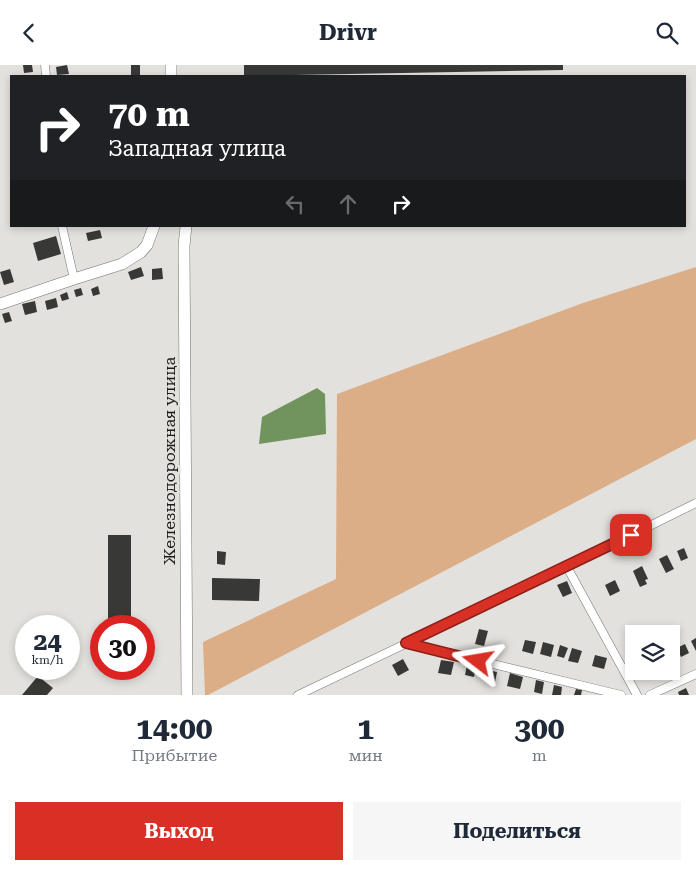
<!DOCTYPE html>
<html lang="ru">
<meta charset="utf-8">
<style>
body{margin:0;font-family:"Roboto Serif",serif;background:#f6f6f7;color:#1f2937;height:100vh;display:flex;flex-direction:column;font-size:19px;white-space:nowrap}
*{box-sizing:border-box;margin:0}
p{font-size:16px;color:#747a83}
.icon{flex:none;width:28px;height:28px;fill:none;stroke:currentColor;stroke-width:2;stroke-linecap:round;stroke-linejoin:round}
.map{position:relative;height:630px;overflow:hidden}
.details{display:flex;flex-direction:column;background:#fff;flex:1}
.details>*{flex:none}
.hud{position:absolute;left:10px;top:10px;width:676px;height:152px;border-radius:0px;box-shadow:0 2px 8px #0003;background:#202124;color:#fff;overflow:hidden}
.fabs{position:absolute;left:625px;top:560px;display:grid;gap:10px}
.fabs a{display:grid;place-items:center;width:55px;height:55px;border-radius:0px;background:#fff;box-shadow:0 2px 8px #0003;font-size:25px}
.speed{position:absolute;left:15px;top:550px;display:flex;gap:10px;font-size:25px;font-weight:700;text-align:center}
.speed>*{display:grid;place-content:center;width:65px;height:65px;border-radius:50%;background:#fff;box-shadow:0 2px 8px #0003;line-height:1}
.speed small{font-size:12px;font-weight:400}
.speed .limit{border:8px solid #d22;background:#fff;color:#111}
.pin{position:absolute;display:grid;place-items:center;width:42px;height:42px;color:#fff;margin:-21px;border-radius:10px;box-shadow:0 2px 8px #0006}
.me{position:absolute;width:55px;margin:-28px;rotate:284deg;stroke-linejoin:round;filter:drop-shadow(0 0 4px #0008)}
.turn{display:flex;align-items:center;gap:18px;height:105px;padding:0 15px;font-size:22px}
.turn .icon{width:65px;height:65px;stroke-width:2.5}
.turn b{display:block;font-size:35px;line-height:42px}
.lanes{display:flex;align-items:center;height:48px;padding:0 15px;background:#0003;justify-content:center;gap:25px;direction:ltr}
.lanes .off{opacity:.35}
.eta{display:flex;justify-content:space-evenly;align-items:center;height:85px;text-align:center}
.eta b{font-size:30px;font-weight:700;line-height:35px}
.button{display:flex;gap:10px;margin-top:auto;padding:10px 15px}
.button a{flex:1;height:58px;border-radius:0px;background:#d93025;color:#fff;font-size:20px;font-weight:700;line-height:58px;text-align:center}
.button a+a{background:#f6f6f7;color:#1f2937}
header{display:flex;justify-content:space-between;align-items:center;height:65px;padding:0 15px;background:#fff;font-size:22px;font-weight:700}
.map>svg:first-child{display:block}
</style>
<header><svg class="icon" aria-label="back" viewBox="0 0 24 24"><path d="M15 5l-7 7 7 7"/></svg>Drivr<svg class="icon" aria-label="search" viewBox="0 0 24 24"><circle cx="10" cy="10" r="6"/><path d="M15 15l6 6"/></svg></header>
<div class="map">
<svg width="696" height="630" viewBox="0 0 696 630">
<rect width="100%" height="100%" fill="#e2e1dd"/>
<!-- green -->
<path fill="#dcae87" d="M 696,202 L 696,374 L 208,630 L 205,630 L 203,577 L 336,514 L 337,329 L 583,238 Z"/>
<!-- water -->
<path fill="#71945f" d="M 317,323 L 325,329 L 326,369 L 259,379 L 262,352 Z"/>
<!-- building -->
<path fill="#383936" d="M 23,0 L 32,0 L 33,7 L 24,8 Z
M 67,0 L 69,9 L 57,10 L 56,2 Z
M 131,0 L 140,0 L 140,10 L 131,11 Z
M 244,0 L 563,0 L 563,5 L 244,11 Z
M 100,165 L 102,173 L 88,176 L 86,168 Z
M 56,171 L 61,189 L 38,196 L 33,178 Z
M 141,202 L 144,211 L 131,215 L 128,207 Z
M 162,203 L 163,214 L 152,215 L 152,204 Z
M 10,204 L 14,217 L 4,220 L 0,207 Z
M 98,221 L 100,229 L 93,231 L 91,224 Z
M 81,223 L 83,230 L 76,232 L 74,225 Z
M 67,227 L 69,234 L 62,236 L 60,230 Z
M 56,233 L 58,242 L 47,245 L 45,236 Z
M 35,236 L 37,247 L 25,250 L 22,239 Z
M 9,247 L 12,256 L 5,258 L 2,249 Z
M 108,470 L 131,470 L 131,561 L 108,561 Z
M 684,483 L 688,493 L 681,496 L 677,486 Z
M 217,486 L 226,487 L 225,500 L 217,499 Z
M 667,490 L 674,504 L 666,508 L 659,494 Z
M 642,501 L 648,514 L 645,515 L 647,519 L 640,522 L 633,506 Z
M 212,513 L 260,514 L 259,536 L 212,535 Z
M 615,515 L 620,526 L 610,531 L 605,520 Z
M 567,516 L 572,528 L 563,532 L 557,520 Z
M 479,564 L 488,566 L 484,581 L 475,579 Z
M 696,573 L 696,586 L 691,576 Z
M 525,575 L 536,577 L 533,589 L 522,586 Z
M 543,577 L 554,580 L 551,592 L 540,589 Z
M 685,579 L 689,588 L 681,592 L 677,583 Z
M 560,580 L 568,583 L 564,593 L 557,591 Z
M 572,583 L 582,586 L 578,598 L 568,596 Z
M 595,590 L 607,593 L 604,604 L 592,601 Z
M 403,594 L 409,605 L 398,611 L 392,600 Z
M 441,595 L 454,597 L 451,610 L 438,608 Z
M 467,600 L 476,602 L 474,612 L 465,610 Z
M 487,605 L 497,607 L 495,617 L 485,615 Z
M 510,608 L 523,612 L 520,624 L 507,621 Z
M 38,611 L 53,623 L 47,630 L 22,630 Z
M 536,615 L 544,617 L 542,629 L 534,627 Z
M 554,620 L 562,622 L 561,630 L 552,630 Z
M 686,623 L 689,630 L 679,630 L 678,627 Z
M 576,624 L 582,625 L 581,630 L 574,630 Z"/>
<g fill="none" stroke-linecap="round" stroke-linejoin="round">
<defs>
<path id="street" d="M 45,0 L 46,11
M 62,161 L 74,214
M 567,502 L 637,630
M 406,578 L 621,630
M 298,630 L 567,502 L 696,438
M 650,630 L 696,609"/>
<path id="secondary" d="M 171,0 L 171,11
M 186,161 L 184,181 L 187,630
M 0,239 L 74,214 L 122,199 L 141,187 L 147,180 L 154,161"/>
</defs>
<!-- street casing -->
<use href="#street" stroke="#71716d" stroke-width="9"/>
<!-- secondary casing -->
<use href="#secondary" stroke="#71716d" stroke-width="12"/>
<!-- street -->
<use href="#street" stroke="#fff" stroke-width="8"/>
<!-- secondary -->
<use href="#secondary" stroke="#fff" stroke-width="11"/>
</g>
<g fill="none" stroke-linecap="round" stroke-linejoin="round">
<defs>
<path id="route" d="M 478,596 L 406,578 L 631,470"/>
</defs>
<!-- route casing -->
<use href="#route" stroke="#8d1f18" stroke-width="12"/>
<!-- route -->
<use href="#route" stroke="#d93025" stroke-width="9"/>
</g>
<g text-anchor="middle" stroke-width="5" stroke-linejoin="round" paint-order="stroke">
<!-- street labels -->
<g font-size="16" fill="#1c1c1a" stroke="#e2e1dd">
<text transform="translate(169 396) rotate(-90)" y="6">Железнодорожная улица</text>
</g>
</g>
</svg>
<div class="fabs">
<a><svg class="icon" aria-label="layers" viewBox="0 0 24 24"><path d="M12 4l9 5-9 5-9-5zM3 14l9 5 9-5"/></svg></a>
</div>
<div class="speed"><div>24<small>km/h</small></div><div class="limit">30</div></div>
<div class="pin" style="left:631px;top:470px;background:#d93025"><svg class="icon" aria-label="arrive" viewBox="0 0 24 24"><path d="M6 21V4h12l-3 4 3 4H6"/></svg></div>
<svg class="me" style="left:478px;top:596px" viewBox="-20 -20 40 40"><path d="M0-17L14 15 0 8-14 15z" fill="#d93025" stroke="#fff" stroke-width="4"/></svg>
<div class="hud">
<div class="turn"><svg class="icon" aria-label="right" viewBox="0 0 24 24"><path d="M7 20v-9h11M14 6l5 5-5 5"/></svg><div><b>70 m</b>Западная улица</div></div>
<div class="lanes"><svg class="icon off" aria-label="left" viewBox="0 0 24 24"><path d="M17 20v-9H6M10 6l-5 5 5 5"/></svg><svg class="icon off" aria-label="ahead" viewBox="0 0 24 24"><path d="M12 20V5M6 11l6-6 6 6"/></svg><svg class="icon" aria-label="right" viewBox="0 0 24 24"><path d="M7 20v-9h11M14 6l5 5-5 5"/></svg></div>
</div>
</div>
<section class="details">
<div class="eta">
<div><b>14:00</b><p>Прибытие</p></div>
<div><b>1</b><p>мин</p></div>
<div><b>300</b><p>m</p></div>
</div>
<div class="button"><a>Выход</a><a>Поделиться</a></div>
</section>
